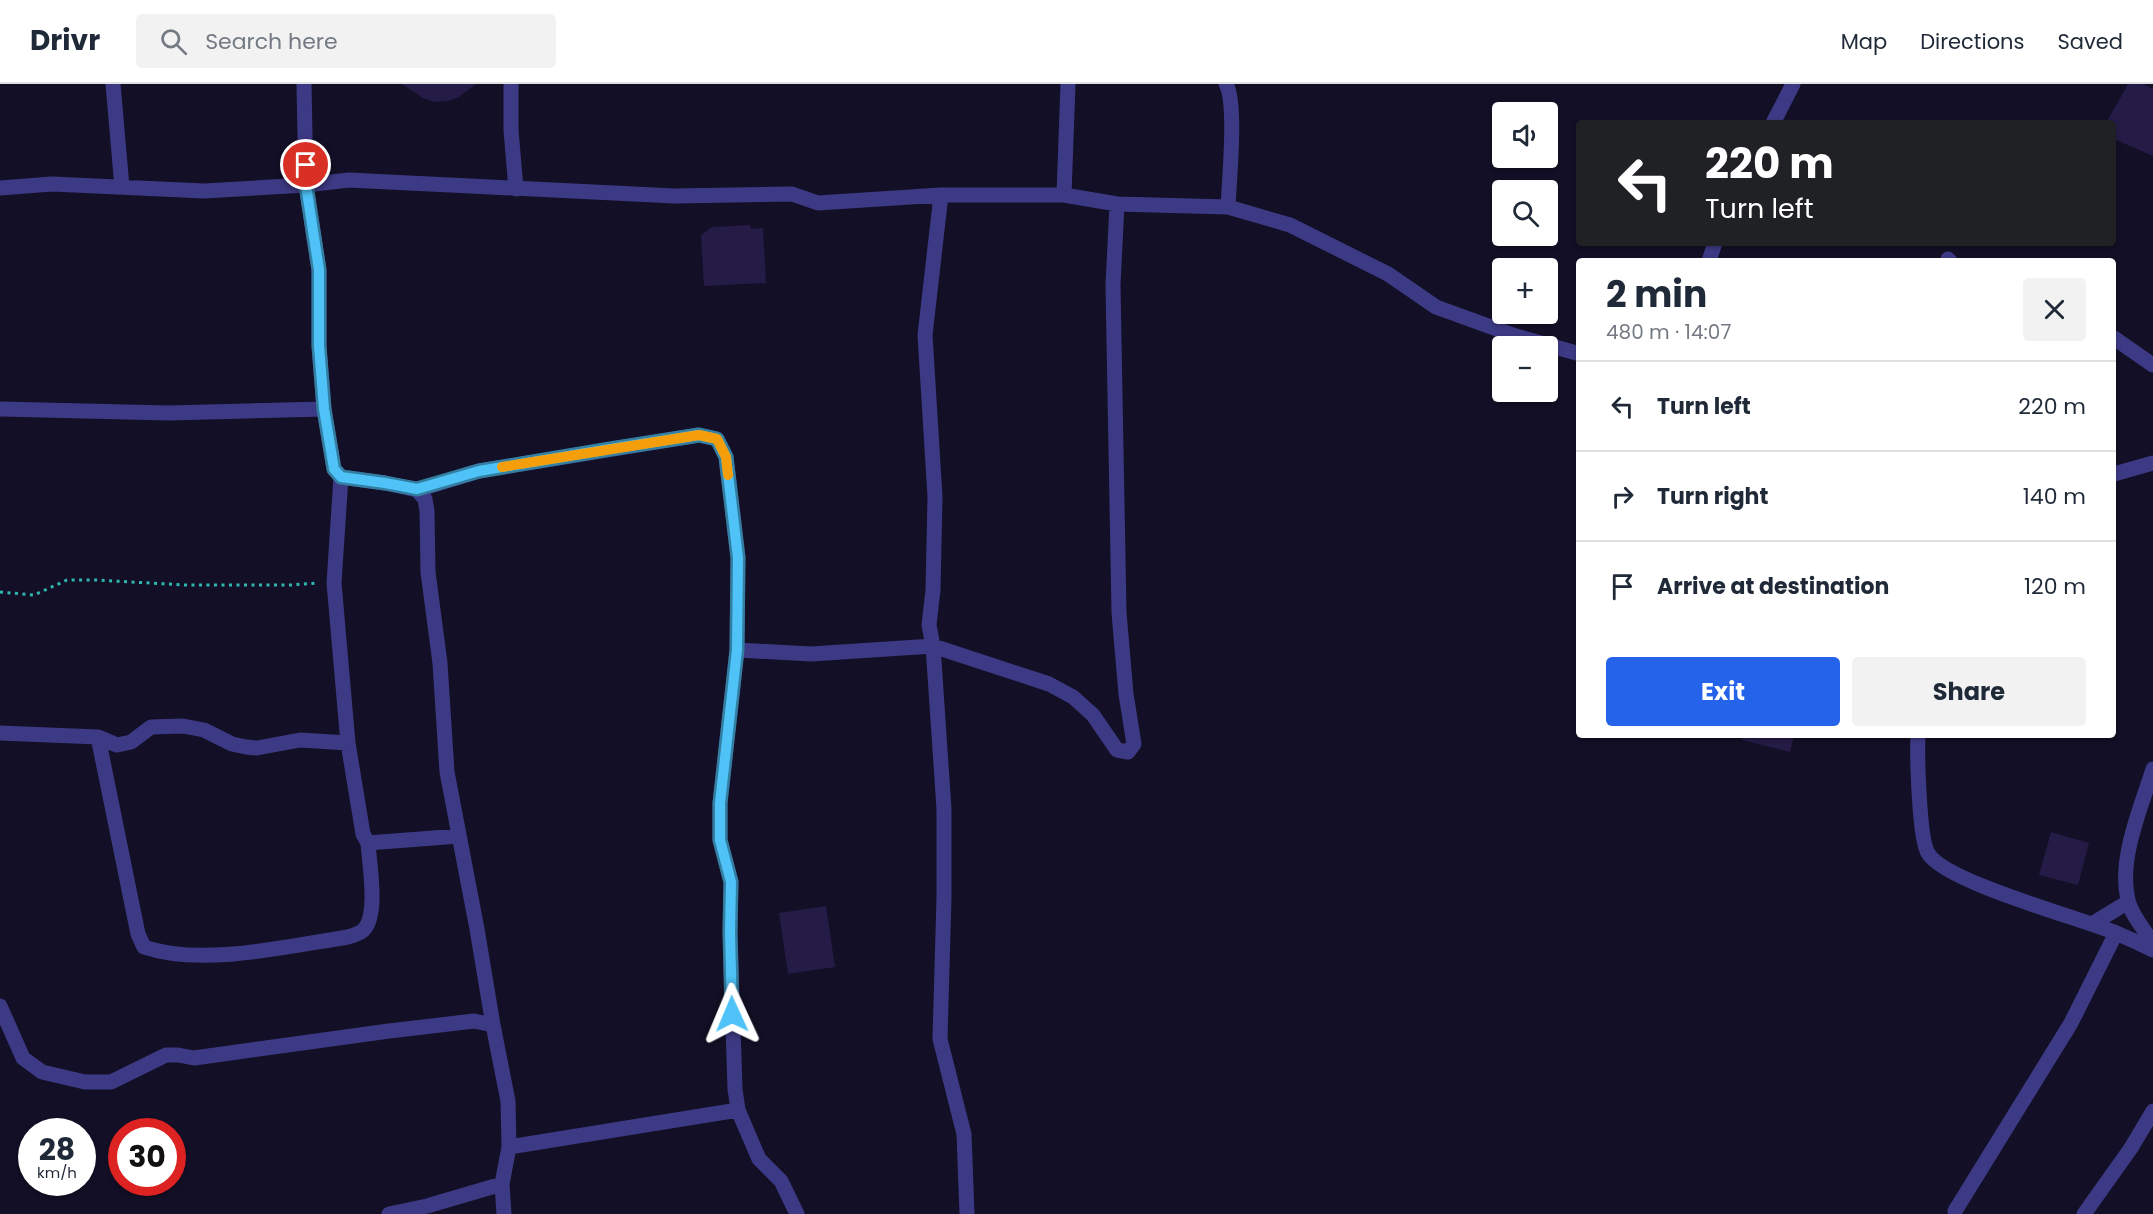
<!DOCTYPE html>
<meta charset="utf-8">
<style>
body{margin:0;font-family:Poppins,sans-serif;background:#f2f2f3;color:#1f2937;height:100vh;display:flex;flex-direction:column;font-size:22px;white-space:nowrap}
*{box-sizing:border-box;margin:0}
p{font-size:20px;color:#747a83}
.icon{flex:none;width:33px;height:33px;fill:none;stroke:currentColor;stroke-width:2;stroke-linecap:round;stroke-linejoin:round}
.map{position:relative;flex:1;overflow:hidden}
.details{position:absolute;left:1576px;top:174px;width:540px;height:480px;display:flex;flex-direction:column;background:#fff;border-radius:6px;box-shadow:0 2px 4px #0004}
.details>*{flex:none}
.guide{position:absolute;left:1576px;top:36px;width:540px;height:126px;border-radius:6px;box-shadow:0 2px 4px #0004;background:#202124;color:#fff;overflow:hidden}
.buttons{position:absolute;left:1492px;top:18px;display:grid;gap:12px}
.buttons a{display:grid;place-items:center;width:66px;height:66px;border-radius:6px;background:#fff;box-shadow:0 2px 4px #0004;font-size:30px}
.speed{position:absolute;left:18px;top:1034px;display:flex;gap:12px;font-size:30px;font-weight:700;text-align:center}
.speed>*{display:grid;place-content:center;width:78px;height:78px;border-radius:50%;background:#fff;box-shadow:0 2px 4px #0004;line-height:1}
.speed small{font-size:15px;font-weight:400}
.speed .limit{border:9px solid #d22;background:#fff;color:#111}
.pin{position:absolute;display:grid;place-items:center;width:51px;height:51px;color:#fff;margin:-26px;border:3px solid #fff;border-radius:50%;box-shadow:0 2px 6px #0007}
.me{position:absolute;width:66px;margin:-33px;rotate:359deg;stroke-linejoin:round;filter:drop-shadow(0 0 4px #0008)}
.turn{display:flex;align-items:center;gap:21px;height:126px;padding:0 30px;font-size:27px}
.turn .icon{width:78px;height:78px;stroke-width:2.5}
.turn b{display:block;font-size:42px;line-height:51px}
.round{display:grid;place-items:center;flex:none;width:63px;height:63px;border-radius:6px;background:#f2f2f3}
.headline{display:flex;align-items:center;justify-content:space-between;height:102px;padding:0 30px}
h1{font-size:36px;font-weight:700;line-height:45px}
.button{display:flex;gap:12px;margin-top:auto;padding:12px 30px}
.button a{flex:1;height:69px;border-radius:6px;background:#2563eb;color:#fff;font-size:24px;font-weight:700;line-height:69px;text-align:center}
.button a+a{background:#f2f2f3;color:#1f2937}
ul{padding:0;list-style:none}
li{display:flex;align-items:center;gap:18px;height:90px;padding:0 30px;border-top:2px solid #e0e1e3}
li div{flex:1}
li b{display:block;font-size:22px}
li em{font-style:normal}
header{display:flex;align-items:center;gap:36px;box-sizing:border-box;height:84px;padding:0 30px;background:#fff;border-bottom:2px solid #e0e1e3}
header strong{font-size:28px}
nav{display:flex;gap:33px;margin-inline-start:auto;font-size:21px}
.search{width:420px;height:54px;background:#f2f2f3;display:flex;align-items:center;gap:15px;box-sizing:border-box;padding:0 21px;border-radius:6px;color:#747a83;font-size:22px}
.map>svg:first-child{display:block}
</style>
<header>
<strong>Drivr</strong>
<div class="search"><svg class="icon" aria-label="search" viewBox="0 0 24 24"><circle cx="10" cy="10" r="6"/><path d="M15 15l6 6"/></svg>Search here</div>
<nav><a>Map</a><a>Directions</a><a>Saved</a></nav>
</header>
<div class="map">
<svg width="2153" height="1130" viewBox="0 0 2153 1130">
<rect width="100%" height="100%" fill="#130f26"/>
<!-- building -->
<path fill="#241b47" d="M 402,0 L 476,0 L 459,13 L 448,17 L 435,18 L 423,14 Z
M 2128,0 L 2143,0 L 2153,5 L 2153,72 L 2114,55 L 2114,39 L 2106,39 Z
M 750,141 L 751,145 L 763,144 L 766,199 L 704,202 L 701,151 L 712,143 Z
M 1742,651 L 1794,651 L 1790,668 L 1742,656 Z
M 2051,748 L 2089,759 L 2078,801 L 2039,791 Z
M 826,822 L 835,883 L 788,890 L 779,829 Z"/>
<g fill="none" stroke-linecap="round" stroke-linejoin="round">
<!-- path -->
<path stroke="#2fb8b0" stroke-width="3" stroke-dasharray="3 4.5" stroke-linecap="butt" d="M 0,508 L 34,511 L 67,496 L 96,496 L 185,501 L 291,501 L 317,499"/>
<!-- street -->
<path stroke="#3d3a85" stroke-width="15" d="M 113,0 L 122,103
M 304,0 L 306,101 L 319,186 L 319,262 L 324,325 L 334,385 L 341,393 L 385,399 L 417,406 L 425,415 L 427,427 L 428,488 L 440,579 L 447,688 L 477,845 L 493,941 L 508,1017 L 509,1063 L 502,1100 L 504,1130
M 511,0 L 511,46 L 516,105
M 1226,0 C 1237,19 1229,98 1228,123
M 1773,39 L 1793,0
M 0,104 L 52,100 L 204,107 L 306,101 L 349,96 L 674,112 L 792,110 L 818,119 L 941,111 L 1064,111 L 1117,120 L 1228,123 L 1290,141 L 1388,190 L 1436,223 L 1516,252 L 1580,270
M 1064,111 L 1068,0
M 1948,175 L 1950,177
M 1709,177 L 1715,159
M 2114,254 L 2153,281
M 0,325 L 169,329 L 324,325
M 2114,390 L 2153,379
M 341,393 L 334,499 L 348,659 L 363,750 L 368,759 L 459,752
M 417,406 L 479,387 L 699,351 L 717,355 L 726,373 L 738,473 L 737,566 L 720,719 L 720,756 L 731,798 L 730,848 L 735,1005 L 738,1026 L 759,1075 L 781,1097 L 797,1130
M 737,566 L 811,570 L 933,562 L 929,541 L 933,506 L 935,413 L 925,251 L 941,111
M 0,649 L 98,653 L 117,661 L 131,658 L 151,643 L 183,642 L 204,646 L 232,660 L 246,663 L 257,664 L 300,656 L 348,659
M 1918,651 C 1917,670 1919,755 1928,769 C 1944,798 2080,834 2116,849 C 2128,854 2141,860 2153,866
M 98,653 L 138,850 L 144,863 C 202,883 288,862 348,853 C 352,852 357,850 361,848 C 380,836 369,779 368,759
M 2153,685 C 2141,724 2118,775 2128,816 C 2131,831 2145,846 2153,860
M 2092,840 L 2128,818
M 0,922 L 23,974 L 42,988 L 85,998 L 111,998 L 166,971 L 178,971 L 194,974 L 389,947 L 474,937 L 493,941
M 509,1063 L 738,1026
M 1955,1127 L 2071,939 L 2116,849
M 389,1130 L 427,1122 L 502,1100
M 967,1130 L 964,1050 L 940,955 L 944,813 L 944,725 L 933,562 L 1049,600 L 1073,613 L 1093,631 L 1117,666 L 1128,668 L 1134,660 L 1126,610 L 1119,529 L 1113,201 L 1117,120
M 2084,1130 L 2131,1064 L 2153,1027"/>
</g>
<g fill="none" stroke-linecap="round" stroke-linejoin="round">
<defs>
<path id="route" d="M 306,81 L 306,101 L 319,186 L 319,262 L 324,325 L 334,385 L 341,393 L 385,399 L 417,405 L 479,387 L 610,365 L 699,351 L 717,355 L 726,373 L 738,474 L 737,566 L 720,719 L 720,756 L 731,798 L 730,848 L 732,930"/>
</defs>
<!-- route casing -->
<use href="#route" stroke="#337fa1" stroke-width="15"/>
<!-- route -->
<use href="#route" stroke="#4fc3f7" stroke-width="10"/>
<!-- slow -->
<path stroke="#f59e0b" stroke-width="10" d="M 502,383 L 699,351 L 717,355 L 726,373 L 728,391"/>
</g>
</svg>
<div class="buttons">
<a><svg class="icon" aria-label="sound" viewBox="0 0 24 24"><path d="M4 9h4l5-4v14l-5-4H4zM17 9q2 3 0 6"/></svg></a>
<a><svg class="icon" aria-label="search" viewBox="0 0 24 24"><circle cx="10" cy="10" r="6"/><path d="M15 15l6 6"/></svg></a>
<a>+</a>
<a>−</a>
</div>
<div class="speed"><div>28<small>km/h</small></div><div class="limit">30</div></div>
<div class="pin" style="left:306px;top:81px;background:#d93025"><svg class="icon" aria-label="arrive" viewBox="0 0 24 24"><path d="M6 21V4h12l-3 4 3 4H6"/></svg></div>
<svg class="me" style="left:732px;top:930px" viewBox="-20 -20 40 40"><path d="M0-17L14 15 0 8-14 15z" fill="#4fc3f7" stroke="#fff" stroke-width="4"/></svg>
<div class="guide">
<div class="turn"><svg class="icon" aria-label="left" viewBox="0 0 24 24"><path d="M17 20v-9H6M10 6l-5 5 5 5"/></svg><div><b>220 m</b>Turn left</div></div>
</div>
<section class="details">
<div class="headline"><div><h1>2 min</h1><p>480 m · 14:07</p></div><a class="round"><svg class="icon" aria-label="close" viewBox="0 0 24 24"><path d="M6 6l12 12M18 6L6 18"/></svg></a></div>
<ul>
<li><svg class="icon" aria-label="left" viewBox="0 0 24 24"><path d="M17 20v-9H6M10 6l-5 5 5 5"/></svg><div><b>Turn left</b></div><em>220 m</em></li>
<li><svg class="icon" aria-label="right" viewBox="0 0 24 24"><path d="M7 20v-9h11M14 6l5 5-5 5"/></svg><div><b>Turn right</b></div><em>140 m</em></li>
<li><svg class="icon" aria-label="arrive" viewBox="0 0 24 24"><path d="M6 21V4h12l-3 4 3 4H6"/></svg><div><b>Arrive at destination</b></div><em>120 m</em></li>
</ul>
<div class="button"><a>Exit</a><a>Share</a></div>
</section>
</div>
